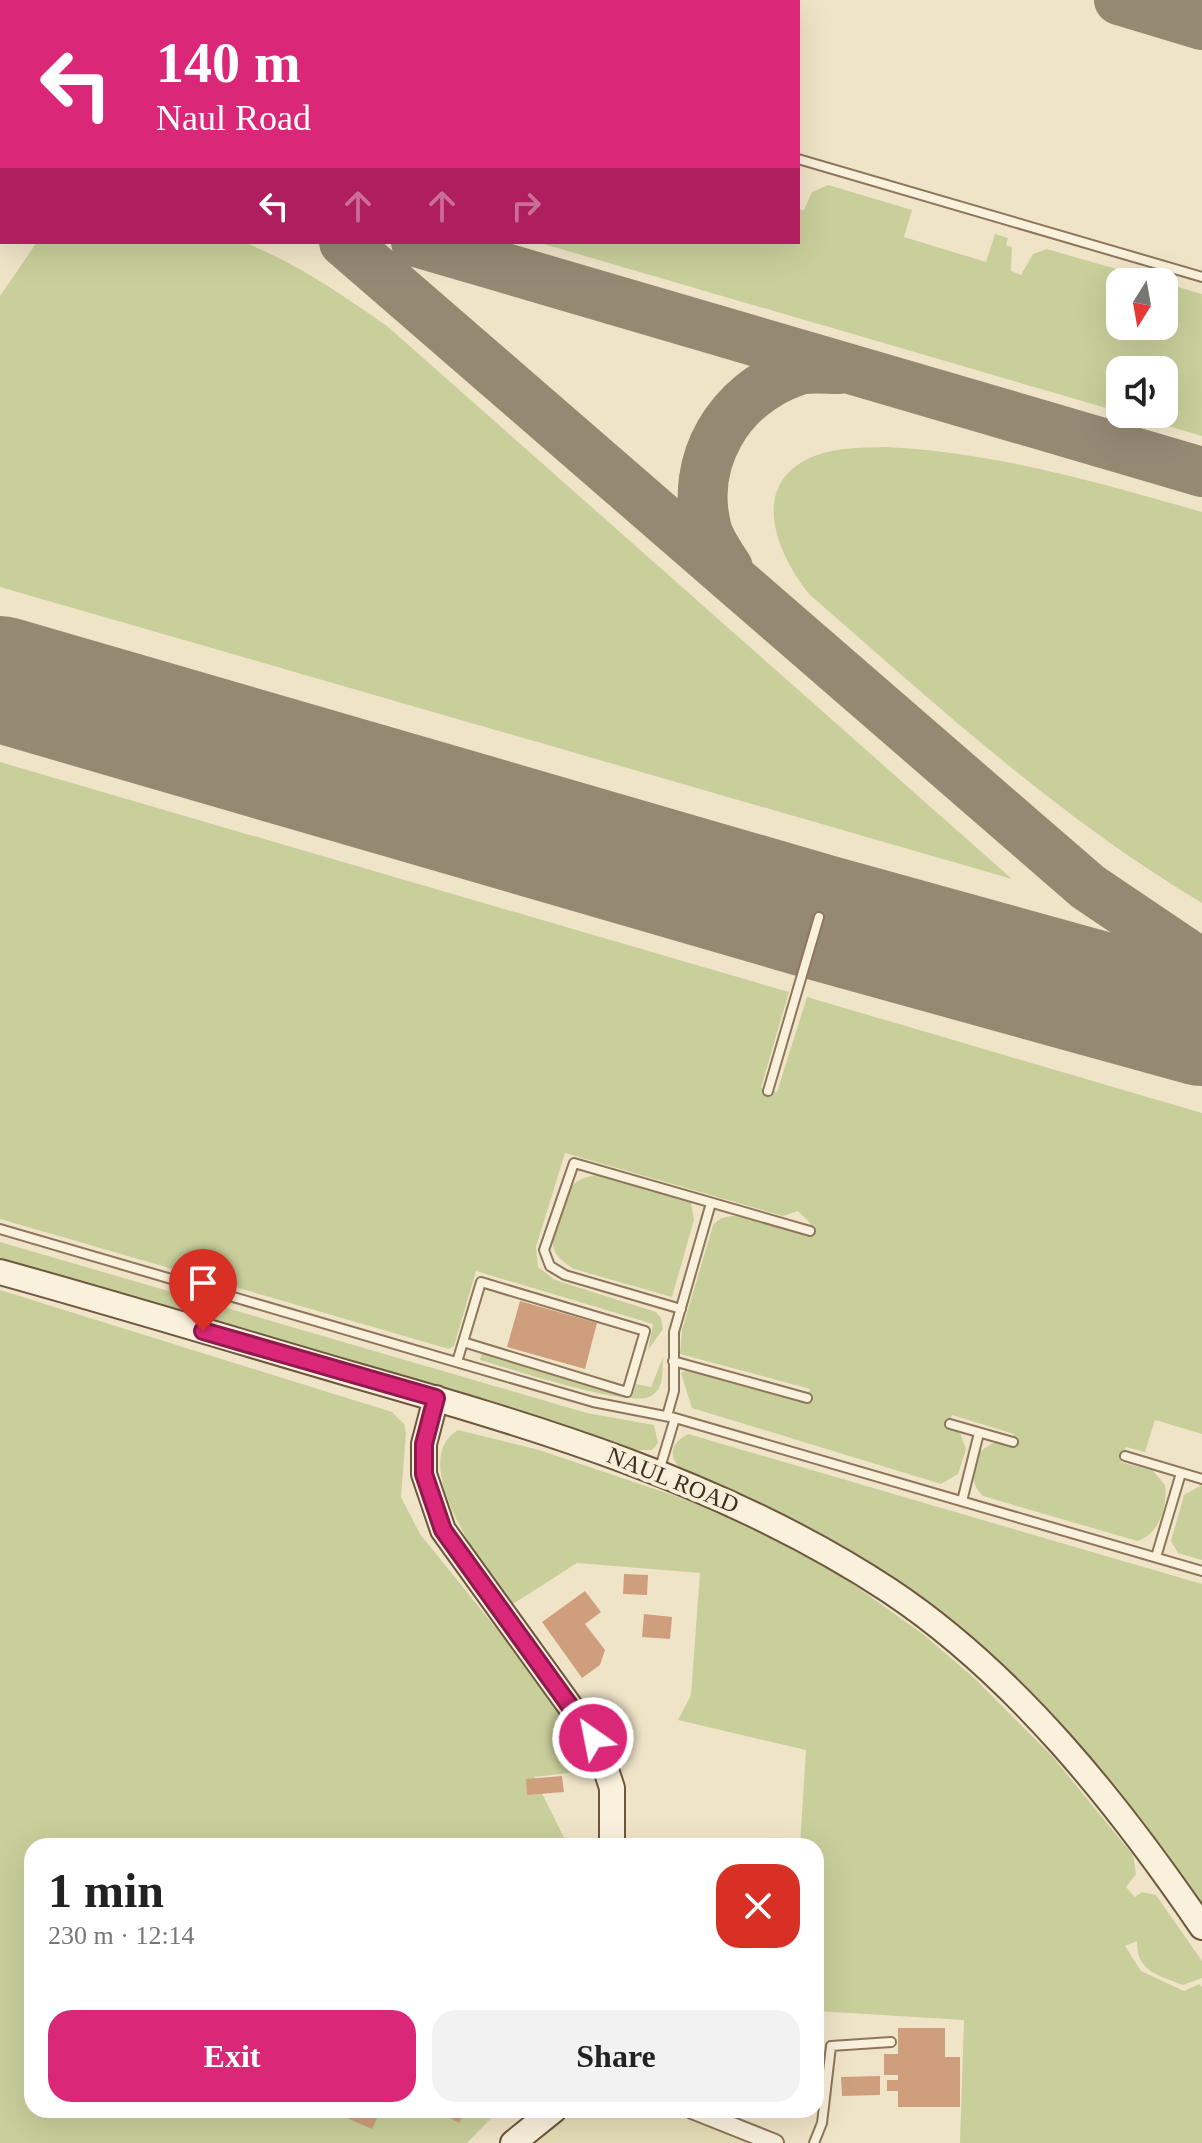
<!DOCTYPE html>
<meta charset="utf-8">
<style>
body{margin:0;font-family:"Times New Roman",serif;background:#f2f2f2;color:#222;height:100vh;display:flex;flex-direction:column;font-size:30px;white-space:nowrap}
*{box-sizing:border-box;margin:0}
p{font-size:26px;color:#767676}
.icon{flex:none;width:44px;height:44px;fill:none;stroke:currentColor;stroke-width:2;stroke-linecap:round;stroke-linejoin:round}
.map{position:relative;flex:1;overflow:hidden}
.drawer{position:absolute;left:24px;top:1838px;width:800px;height:280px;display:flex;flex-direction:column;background:#fff;border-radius:24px;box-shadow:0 8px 32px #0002}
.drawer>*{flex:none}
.guide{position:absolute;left:0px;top:0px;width:800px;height:244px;box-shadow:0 8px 32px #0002;background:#db2777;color:#fff;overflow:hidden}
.needle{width:52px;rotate:191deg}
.fabs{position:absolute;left:1106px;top:268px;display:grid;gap:16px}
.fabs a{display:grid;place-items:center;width:72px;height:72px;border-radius:16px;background:#fff;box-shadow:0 8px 32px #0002;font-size:40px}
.pin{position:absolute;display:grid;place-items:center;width:68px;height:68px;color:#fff;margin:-82px -34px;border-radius:50% 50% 50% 0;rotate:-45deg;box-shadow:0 0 8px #0007}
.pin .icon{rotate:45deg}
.me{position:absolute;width:88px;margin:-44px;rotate:327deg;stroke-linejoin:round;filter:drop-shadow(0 0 6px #0008)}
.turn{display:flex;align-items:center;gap:28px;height:168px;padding:0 24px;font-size:36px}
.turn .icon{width:104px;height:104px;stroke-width:2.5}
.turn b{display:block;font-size:56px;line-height:68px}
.lanes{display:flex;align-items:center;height:76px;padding:0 24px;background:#0003;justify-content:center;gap:40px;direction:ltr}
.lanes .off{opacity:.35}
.round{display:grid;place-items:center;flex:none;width:84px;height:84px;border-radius:24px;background:#f2f2f2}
.head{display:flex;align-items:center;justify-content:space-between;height:136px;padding:0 24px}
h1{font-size:48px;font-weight:800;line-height:60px}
.action{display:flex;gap:16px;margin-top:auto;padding:16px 24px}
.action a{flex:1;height:92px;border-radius:24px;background:#db2777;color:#fff;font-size:32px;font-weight:800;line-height:92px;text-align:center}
.action a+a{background:#f2f2f2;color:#222}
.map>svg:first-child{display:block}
</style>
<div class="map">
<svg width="1202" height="2143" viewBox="0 0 1202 2143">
<rect width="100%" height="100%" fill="#f0e4c8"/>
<!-- farmland -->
<path fill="#e6deb5" d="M 575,2110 L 666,2110 L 747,2143 L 532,2143 Z"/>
<!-- green -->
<path fill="#c9cf9b" d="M 828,185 L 912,210 L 904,237 L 986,262 L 995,234 L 1008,238 L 1006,245 L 1012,247 L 1011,271 L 1021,275 L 1033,254 L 1047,249 L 1161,282 L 1120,282 L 1120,326 L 1164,326 L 1164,283 L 1202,294 L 1202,436 L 1128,414 L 1164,414 L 1164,370 L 1120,370 L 1120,412 L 537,242 L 798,242 L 798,209 L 804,210 L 812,192 Z
M 37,242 L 243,242 C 295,262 341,294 387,326 L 1012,879 L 0,587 L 0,296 Z
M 885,447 C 993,452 1099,482 1202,512 L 1202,903 C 1058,817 935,704 809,594 C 775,551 747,481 817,455 C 839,447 863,448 885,447 Z
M 0,762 L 789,992 L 761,1088 L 777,1092 L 807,997 L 1202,1113 L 1202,1434 L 1155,1420 L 1145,1452 L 1126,1447 L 1121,1462 L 1153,1471 L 1165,1485 C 1168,1506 1159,1535 1137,1541 L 983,1496 C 969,1482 973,1470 977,1453 L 995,1442 L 1011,1446 L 1014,1434 L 952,1415 L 948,1427 L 960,1433 L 966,1449 L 958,1474 L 941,1484 L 692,1408 L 681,1373 L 692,1368 L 807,1399 L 810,1389 L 680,1354 L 682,1330 L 713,1225 C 731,1202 782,1229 806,1236 L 810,1223 L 798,1211 L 783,1216 L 565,1153 L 536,1247 L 538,1267 L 555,1280 L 656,1312 L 661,1318 L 663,1329 L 648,1350 L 653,1324 L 476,1271 L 454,1346 L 449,1349 L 0,1219 Z
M 596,1175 L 691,1202 L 694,1220 L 672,1297 L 574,1269 C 565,1263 555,1257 553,1246 C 550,1231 563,1195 573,1185 C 580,1178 587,1177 596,1175 Z
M 0,1242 L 587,1413 L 654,1425 L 658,1443 L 652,1450 L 629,1450 L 0,1265 Z
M 0,1290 L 392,1412 L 404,1424 L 406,1433 L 401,1497 L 420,1534 L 558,1705 L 588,1748 L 595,1770 L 534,1777 L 568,1846 L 32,1846 L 32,2110 L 499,2110 L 467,2143 L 0,2143 Z
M 482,1353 L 632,1396 L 636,1384 L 651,1387 L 663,1357 C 662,1371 665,1388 651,1396 C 632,1409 508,1368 480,1360 Z
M 458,1430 L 539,1450 L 687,1500 L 777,1539 L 843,1577 L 924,1635 L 974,1678 L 1052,1756 L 1133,1855 L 1136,1874 L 1126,1887 L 1135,1897 L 1142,1892 L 1156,1895 L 1202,1961 L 1202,1978 L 1183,1985 C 1158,1975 1136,1971 1137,1941 L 1125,1946 L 1141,1971 L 1184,1991 L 1199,1984 L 1202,1987 L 1202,2143 L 960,2143 L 964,2020 L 816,2011 L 816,1846 L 800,1846 L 806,1750 L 678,1720 L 691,1695 L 700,1573 L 577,1563 L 510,1606 C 488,1572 404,1462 458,1430 Z
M 688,1434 L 1202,1584 L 1202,1909 L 1098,1772 L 830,1543 L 780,1515 L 683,1471 C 667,1456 670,1444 688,1434 Z
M 1202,1485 L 1202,1560 L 1178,1553 L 1171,1541 L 1184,1495 Z"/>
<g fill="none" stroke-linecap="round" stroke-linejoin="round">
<!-- taxiway -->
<path stroke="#968974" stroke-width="50" d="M 1119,0 L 1202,25
M 0,121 L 2,122
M 0,174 L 2,172
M 344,242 L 1088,887 L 1202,964
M 416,242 L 1202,472
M 728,568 C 721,557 711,543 707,530 C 689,461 729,394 796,371 C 808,367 825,369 839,369"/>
<!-- runway -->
<path stroke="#968974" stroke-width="126" d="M 0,679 L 819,917 L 1202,1023"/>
</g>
<!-- building -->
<path fill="#cf9f7d" d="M 520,1301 L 597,1323 L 585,1369 L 507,1347 Z
M 624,1574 L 648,1575 L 647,1595 L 623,1594 Z
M 585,1591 L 601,1612 L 585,1624 L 605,1650 L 600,1665 L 582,1678 L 542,1622 Z
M 644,1614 L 672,1617 L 670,1639 L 642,1637 Z
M 562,1776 L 564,1792 L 527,1795 L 526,1779 Z
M 898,2028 L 945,2028 L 945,2057 L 960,2057 L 960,2107 L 898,2107 L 898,2091 L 887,2091 L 887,2080 L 898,2080 L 898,2075 L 884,2075 L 884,2054 L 898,2054 Z
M 880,2076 L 880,2095 L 842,2096 L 841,2077 Z
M 329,2110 L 381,2110 L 372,2129 Z
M 436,2110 L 466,2110 L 459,2123 Z"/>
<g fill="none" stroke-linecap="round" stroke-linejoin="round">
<defs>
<path id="lane" d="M 250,0 L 257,2
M 798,159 L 1202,277
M 768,1091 L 819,917
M 0,1229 L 593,1402 L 675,1418 L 1202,1571
M 681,1309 L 565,1275 L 550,1266 L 544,1250 L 574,1163 L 810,1231
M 673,1361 L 807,1398
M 457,1362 L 481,1282 L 645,1331 L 627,1392 L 463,1342
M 667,1416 L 674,1391 L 674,1332 L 711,1203
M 950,1424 L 1013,1442
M 1125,1456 L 1202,1479
M 659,1471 L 675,1418
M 962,1501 L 979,1433
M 1156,1557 L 1181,1473
M 814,2143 L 822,2123 L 831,2046 L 891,2042"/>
<path id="street" d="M 692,2110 L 775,2143"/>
<path id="secondary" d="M 0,1272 C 116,1304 231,1339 347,1373 C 536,1427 725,1482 890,1591 C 1016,1675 1118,1804 1202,1927
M 436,1398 L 424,1444 L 424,1474 L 443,1530 L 598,1745 L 612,1788 L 612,1846
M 513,2143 L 554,2110"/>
</defs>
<!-- lane casing -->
<use href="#lane" stroke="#8d765c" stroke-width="12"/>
<!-- street casing -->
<use href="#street" stroke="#8d765c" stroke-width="20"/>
<!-- secondary casing -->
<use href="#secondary" stroke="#6f573f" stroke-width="28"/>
<!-- lane -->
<use href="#lane" stroke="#faf1dc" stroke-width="8"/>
<!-- street -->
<use href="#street" stroke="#faf1dc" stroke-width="16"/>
<!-- secondary -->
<use href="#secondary" stroke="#faf1dc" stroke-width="24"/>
</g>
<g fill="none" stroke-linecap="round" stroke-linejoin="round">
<defs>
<path id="route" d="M 203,1331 L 436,1398 L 424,1444 L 424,1474 L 443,1530 L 593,1738"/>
</defs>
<!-- route casing -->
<use href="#route" stroke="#8e194d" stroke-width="20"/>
<!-- route -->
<use href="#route" stroke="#db2777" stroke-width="14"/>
</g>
<g text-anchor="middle" stroke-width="8" stroke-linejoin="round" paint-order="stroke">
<!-- street labels -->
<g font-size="24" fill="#3d2e20" stroke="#f7eed8">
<text transform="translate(673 1480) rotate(22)" y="8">NAUL ROAD</text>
</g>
</g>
</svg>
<div class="fabs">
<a><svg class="needle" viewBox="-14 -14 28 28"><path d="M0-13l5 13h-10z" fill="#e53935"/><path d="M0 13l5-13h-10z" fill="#767676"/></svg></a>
<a><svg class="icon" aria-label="sound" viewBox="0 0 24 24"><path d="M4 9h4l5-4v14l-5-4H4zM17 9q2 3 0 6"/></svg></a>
</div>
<div class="pin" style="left:203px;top:1331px;background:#d93025"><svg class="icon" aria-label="arrive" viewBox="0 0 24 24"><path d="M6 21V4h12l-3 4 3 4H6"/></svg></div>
<svg class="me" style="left:593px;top:1738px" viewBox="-20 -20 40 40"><circle r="17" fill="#db2777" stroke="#fff" stroke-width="3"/><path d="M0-11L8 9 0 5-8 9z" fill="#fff"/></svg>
<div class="guide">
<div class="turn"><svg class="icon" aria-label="left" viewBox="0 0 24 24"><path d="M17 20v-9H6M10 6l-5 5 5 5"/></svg><div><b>140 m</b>Naul Road</div></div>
<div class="lanes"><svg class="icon" aria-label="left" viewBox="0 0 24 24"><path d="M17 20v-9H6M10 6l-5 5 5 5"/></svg><svg class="icon off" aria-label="ahead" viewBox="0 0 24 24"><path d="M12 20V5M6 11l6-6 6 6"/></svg><svg class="icon off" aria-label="ahead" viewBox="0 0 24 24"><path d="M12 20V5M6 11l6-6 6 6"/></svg><svg class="icon off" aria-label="right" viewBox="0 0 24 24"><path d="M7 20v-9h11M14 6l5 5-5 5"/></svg></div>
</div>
<section class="drawer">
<div class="head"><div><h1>1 min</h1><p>230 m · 12:14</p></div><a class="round" style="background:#d93025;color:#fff"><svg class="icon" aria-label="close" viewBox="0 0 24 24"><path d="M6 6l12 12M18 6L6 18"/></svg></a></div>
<div class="action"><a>Exit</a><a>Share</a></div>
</section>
</div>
